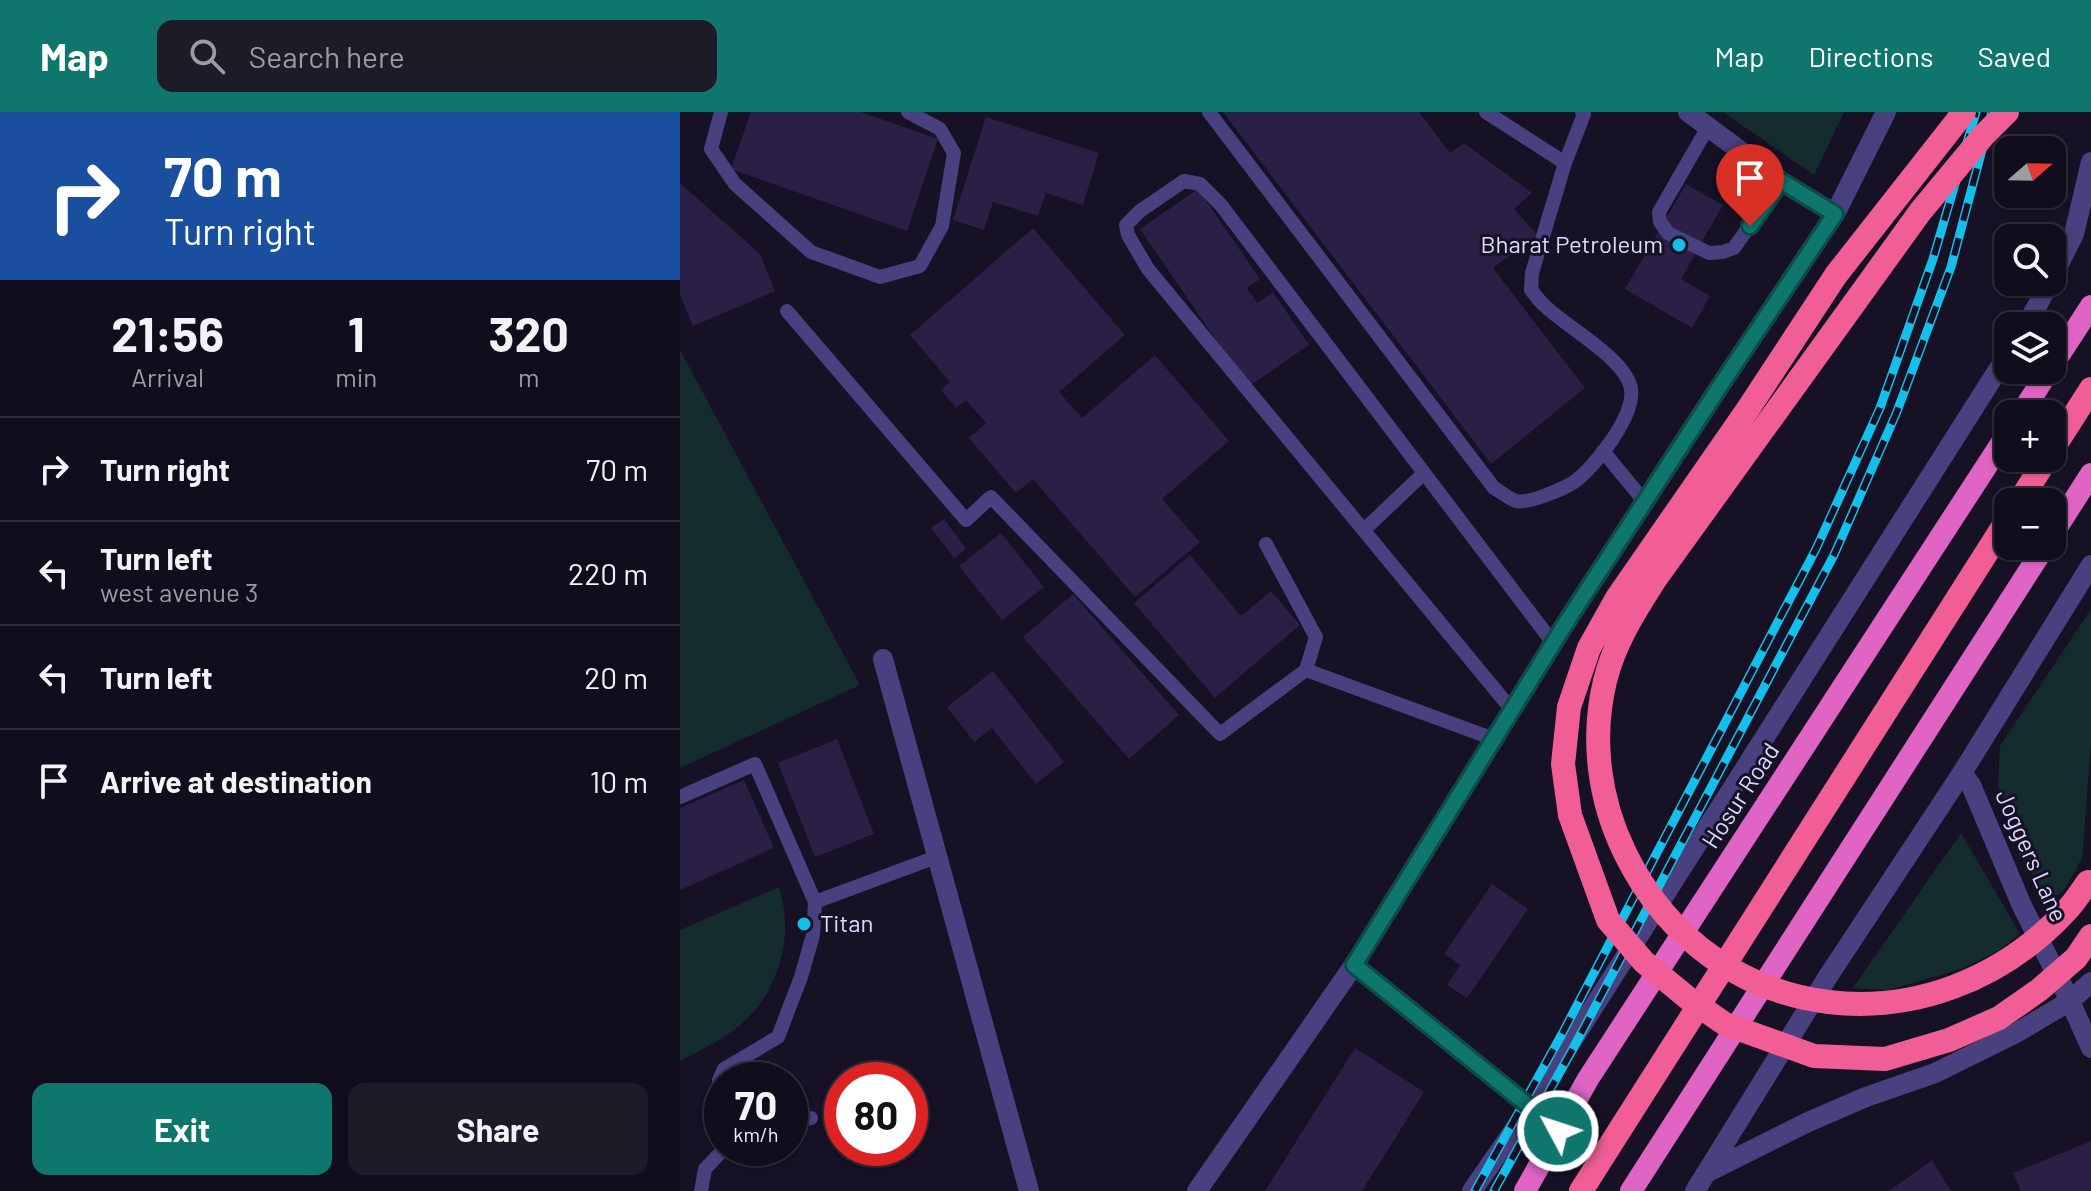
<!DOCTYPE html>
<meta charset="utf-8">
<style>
body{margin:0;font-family:Barlow,sans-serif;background:#1e1b29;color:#f1f3f6;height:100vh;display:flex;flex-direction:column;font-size:30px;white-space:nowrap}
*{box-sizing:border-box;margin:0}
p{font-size:26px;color:#9c9ca3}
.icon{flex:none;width:44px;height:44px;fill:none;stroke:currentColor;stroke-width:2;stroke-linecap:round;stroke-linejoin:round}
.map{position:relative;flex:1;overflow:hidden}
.sheet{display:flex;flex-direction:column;background:#100d1c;width:680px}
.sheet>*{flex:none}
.banner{background:#1a4fa0;color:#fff;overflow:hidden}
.needle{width:52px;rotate:70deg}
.buttons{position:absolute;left:1314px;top:24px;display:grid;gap:16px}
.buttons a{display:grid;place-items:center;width:72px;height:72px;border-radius:16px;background:#100d1c;box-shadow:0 2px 6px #0004,0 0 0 2px #302d3b;font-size:40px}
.speed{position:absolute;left:24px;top:950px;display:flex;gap:16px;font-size:40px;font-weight:700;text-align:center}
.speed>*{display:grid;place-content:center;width:104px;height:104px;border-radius:50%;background:#100d1c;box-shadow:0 2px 6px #0004,0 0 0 2px #302d3b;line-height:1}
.speed small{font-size:20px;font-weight:400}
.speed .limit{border:12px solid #d22;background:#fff;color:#111}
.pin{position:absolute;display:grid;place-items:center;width:68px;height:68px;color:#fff;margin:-82px -34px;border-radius:50% 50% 50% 0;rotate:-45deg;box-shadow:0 0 8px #0007}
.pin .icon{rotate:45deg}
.me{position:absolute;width:88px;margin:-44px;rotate:310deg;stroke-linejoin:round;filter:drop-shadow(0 0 6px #0008)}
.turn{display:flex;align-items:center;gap:28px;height:168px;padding:0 32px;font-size:36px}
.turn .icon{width:104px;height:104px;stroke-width:2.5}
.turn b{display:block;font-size:56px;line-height:68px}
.eta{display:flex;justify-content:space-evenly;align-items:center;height:136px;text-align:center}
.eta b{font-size:48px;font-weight:700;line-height:56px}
.cta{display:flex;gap:16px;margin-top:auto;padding:16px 32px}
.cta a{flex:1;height:92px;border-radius:16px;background:#0f766e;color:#fff;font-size:32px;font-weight:700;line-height:92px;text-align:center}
.cta a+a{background:#1e1b29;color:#f1f3f6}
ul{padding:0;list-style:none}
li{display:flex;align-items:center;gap:24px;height:104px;padding:0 32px;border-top:2px solid #302d3b}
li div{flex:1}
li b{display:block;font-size:30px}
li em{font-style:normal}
header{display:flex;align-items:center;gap:48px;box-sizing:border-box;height:112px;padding:0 40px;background:#0f766e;color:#fff}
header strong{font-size:38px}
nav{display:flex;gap:44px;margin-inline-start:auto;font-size:28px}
.search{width:560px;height:72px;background:#1e1b29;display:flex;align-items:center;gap:20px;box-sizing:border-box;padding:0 28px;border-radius:16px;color:#9c9ca3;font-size:30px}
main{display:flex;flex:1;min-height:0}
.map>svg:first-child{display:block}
</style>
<header>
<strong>Map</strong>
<div class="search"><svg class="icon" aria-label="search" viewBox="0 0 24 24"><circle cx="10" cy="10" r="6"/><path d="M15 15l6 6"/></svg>Search here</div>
<nav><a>Map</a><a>Directions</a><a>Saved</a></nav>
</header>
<main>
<section class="sheet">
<div class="banner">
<div class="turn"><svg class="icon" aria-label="right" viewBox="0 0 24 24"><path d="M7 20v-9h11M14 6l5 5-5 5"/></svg><div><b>70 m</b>Turn right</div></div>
</div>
<div class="eta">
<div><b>21:56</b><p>Arrival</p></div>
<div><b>1</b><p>min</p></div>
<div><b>320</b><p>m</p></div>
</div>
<ul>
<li><svg class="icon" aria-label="right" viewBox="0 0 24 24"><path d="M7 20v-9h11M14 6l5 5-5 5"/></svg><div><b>Turn right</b></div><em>70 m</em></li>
<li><svg class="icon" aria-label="left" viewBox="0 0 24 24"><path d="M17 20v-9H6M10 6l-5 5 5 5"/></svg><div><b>Turn left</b><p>west avenue 3</p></div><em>220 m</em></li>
<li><svg class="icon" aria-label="left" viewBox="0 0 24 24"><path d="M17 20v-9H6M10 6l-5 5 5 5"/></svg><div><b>Turn left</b></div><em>20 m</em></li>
<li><svg class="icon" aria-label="arrive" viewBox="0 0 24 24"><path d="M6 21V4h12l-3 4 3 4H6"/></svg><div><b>Arrive at destination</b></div><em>10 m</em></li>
</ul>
<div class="cta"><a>Exit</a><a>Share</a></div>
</section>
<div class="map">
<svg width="1411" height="1079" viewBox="0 0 1411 1079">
<rect width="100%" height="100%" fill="#161125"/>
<!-- green -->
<path fill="#152c2e" d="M 1043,0 L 1164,0 L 1134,63 Z
M 0,238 L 180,573 L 0,656 Z
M 1411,497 L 1411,633 L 1402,746 L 1385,777 L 1365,793 L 1318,675 L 1320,634 Z
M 1281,721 L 1340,822 L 1318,839 L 1284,856 L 1209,878 L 1173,876 Z
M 99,775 C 115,824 99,881 59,914 C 41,929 20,938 0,949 L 0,818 Z"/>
<!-- building -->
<path fill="#2a1f44" d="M 71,0 L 181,0 L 258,27 L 227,119 L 51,57 Z
M 543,0 L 739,0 L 770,41 L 784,31 L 852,81 L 834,97 L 857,123 L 813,156 L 905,276 L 811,352 Z
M 306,5 L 419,41 L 403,93 L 366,81 L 358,104 L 313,90 L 304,118 L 273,108 Z
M 0,71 L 80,142 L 95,179 L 13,214 L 0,183 Z
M 1006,72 L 1043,93 L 1001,167 L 1030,184 L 1012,216 L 945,177 Z
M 518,77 L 580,167 L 567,176 L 577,191 L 593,180 L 629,233 L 568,275 L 460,117 Z
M 353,116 L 445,223 L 379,280 L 402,306 L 475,243 L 549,329 L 482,387 L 520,430 L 455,485 L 353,367 L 336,381 L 289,326 L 306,311 L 286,288 L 276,296 L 261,278 L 270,270 L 230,223 Z
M 264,407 L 286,437 L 274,446 L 251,416 Z
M 321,421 L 364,475 L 322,508 L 279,454 Z
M 510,443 L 561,504 L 591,479 L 620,513 L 535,586 L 454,491 Z
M 393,482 L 499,603 L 449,647 L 343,525 Z
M 313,559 L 384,650 L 356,672 L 312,616 L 294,630 L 267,595 Z
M 157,627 L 194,722 L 135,745 L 98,651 Z
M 64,668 L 94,736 L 0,778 L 0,696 Z
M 812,772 L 848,797 L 787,886 L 767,873 L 780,853 L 764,842 Z
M 675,936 L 744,980 L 682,1079 L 585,1079 Z
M 1411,1029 L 1411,1079 L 1341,1079 L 1333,1061 Z
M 1252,1048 L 1271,1079 L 1209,1079 Z"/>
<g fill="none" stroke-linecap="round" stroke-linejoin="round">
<!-- service -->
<path stroke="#49407f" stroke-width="14" d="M 41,0 L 31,37 L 55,72 L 131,140 L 200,165 L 240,154 L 262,114 L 274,41 L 260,17 L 228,0
M 529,0 L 814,376 C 820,379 829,387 836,389 C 849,392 883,377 894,370 C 915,355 955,304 951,277 C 946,246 885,215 863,192 C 858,188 855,182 851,178 L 852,161 L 885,51 L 904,2 L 902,0
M 806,0 L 885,51
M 1028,15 L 979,100 L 980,110 L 988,121 L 1029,141 L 1043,140 L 1054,136 L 1101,69
M 107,199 L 286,408 L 311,385 L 540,622 L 626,558
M 923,339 L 964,389
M 684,418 L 744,361
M 586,432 L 636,525 L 626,558 L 814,627
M 832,598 L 468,157 L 448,123 L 446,113 L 460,99 L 504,69 L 520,72 L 541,93 L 873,531
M 0,685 L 75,652 L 135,790 L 259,744
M 42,985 L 39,968 L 44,957 L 98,925 L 121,865 L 133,823 L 135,790
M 110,1011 L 131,1006
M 21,1079 L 25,1057 L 45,1036"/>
<!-- minor -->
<path stroke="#49407f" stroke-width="20" d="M 203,547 L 349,1079
M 517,1079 L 674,853"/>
<!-- tertiary -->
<path stroke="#49407f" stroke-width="20" d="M 1008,0 L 1101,69 L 1155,102
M 1372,166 L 1394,122 L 1411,50
M 1346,214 L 1370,170
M 1282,661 L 1291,673 L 1342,794 L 1390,889 L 1411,936
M 880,1016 L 850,995 L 674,853 L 887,509 L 1040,274 L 1155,102 L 1206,0
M 1026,1061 L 1128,1010 L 1186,985 L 1255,961 L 1338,920 L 1390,889 L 1411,870
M 792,1079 L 850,995 L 1328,242
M 1015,1079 L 1147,866 L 1282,661 L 1411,453"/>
<!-- trunk -->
<path stroke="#df64c4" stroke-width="22" d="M 1372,254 L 1411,194
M 1341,302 L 1369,258
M 1372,423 L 1411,362
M 845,1079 L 908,967 L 1328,321
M 951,1079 L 1365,434"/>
<!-- motorway -->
<path stroke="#f15e95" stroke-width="24" d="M 1372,338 L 1411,277
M 1339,390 L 1367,346
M 901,1079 L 1328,407"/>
<defs>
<path id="rail" d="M 795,1079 L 882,922 L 1136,437 L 1200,296 L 1253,147 L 1296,0
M 814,1079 L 896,931 L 1154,443 L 1216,302 L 1271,155 L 1312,0"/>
</defs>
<!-- rail casing -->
<use href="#rail" stroke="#15bfeb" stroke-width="9"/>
<!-- rail -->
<use href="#rail" stroke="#161125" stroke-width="6" stroke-dasharray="18" stroke-linecap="butt"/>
<!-- motorway-bridge -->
<path stroke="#f15e95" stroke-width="24" d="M 1284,0 L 1156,163 L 1068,297 L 937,486 L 909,536 L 889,595 L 883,652 L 890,703 L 928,808 L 964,850 L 1009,887 L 1045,912 L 1134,944 L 1205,947 L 1269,928 L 1319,906 L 1359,878 L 1396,846 L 1411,824
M 1327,0 L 1303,24 L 1240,100 L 976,466 C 955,499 934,531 925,569 C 911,627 919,688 945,741 C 1032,919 1254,941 1386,799 C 1394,791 1401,780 1408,770"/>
</g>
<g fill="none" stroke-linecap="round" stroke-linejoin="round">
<defs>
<path id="route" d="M 878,1019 L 880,1016 L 850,995 L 674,853 L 887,509 L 1040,274 L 1155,102 L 1101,69 L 1070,114"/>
</defs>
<!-- route casing -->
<use href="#route" stroke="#0a4d48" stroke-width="20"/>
<!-- route -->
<use href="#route" stroke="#0f766e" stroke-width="14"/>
</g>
<!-- markers -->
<g fill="#15bfeb" stroke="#161125" stroke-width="3">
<circle cx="999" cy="133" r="8"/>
<circle cx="124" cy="812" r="8"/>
</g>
<g text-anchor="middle" stroke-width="6" stroke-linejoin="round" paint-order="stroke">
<!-- poi labels -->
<g font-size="24" fill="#e0d8fc" stroke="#161125" text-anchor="end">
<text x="983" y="141">Bharat Petroleum</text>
<text x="140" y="820" text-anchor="start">Titan</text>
</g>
<!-- street labels -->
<g font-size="24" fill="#e0d8fc" stroke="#161125">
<text transform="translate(1061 684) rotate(-57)" y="8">Hosur Road</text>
<text transform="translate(1351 744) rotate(66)" y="8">Joggers Lane</text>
</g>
</g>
</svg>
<div class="buttons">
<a><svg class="needle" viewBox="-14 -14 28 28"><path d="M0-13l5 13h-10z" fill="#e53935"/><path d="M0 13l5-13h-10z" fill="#9c9ca3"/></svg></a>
<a><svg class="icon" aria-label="search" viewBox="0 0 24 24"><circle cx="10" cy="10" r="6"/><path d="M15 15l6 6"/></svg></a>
<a><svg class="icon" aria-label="layers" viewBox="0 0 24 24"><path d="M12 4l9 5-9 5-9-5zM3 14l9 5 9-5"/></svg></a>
<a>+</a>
<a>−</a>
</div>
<div class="speed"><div>70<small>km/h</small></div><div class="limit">80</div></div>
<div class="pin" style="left:1070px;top:114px;background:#d93025"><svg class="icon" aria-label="arrive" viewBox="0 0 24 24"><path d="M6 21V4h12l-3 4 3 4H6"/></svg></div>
<svg class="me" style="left:878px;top:1019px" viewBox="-20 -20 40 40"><circle r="17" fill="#0f766e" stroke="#fff" stroke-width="3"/><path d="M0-11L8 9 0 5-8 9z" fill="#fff"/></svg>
</div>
</main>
